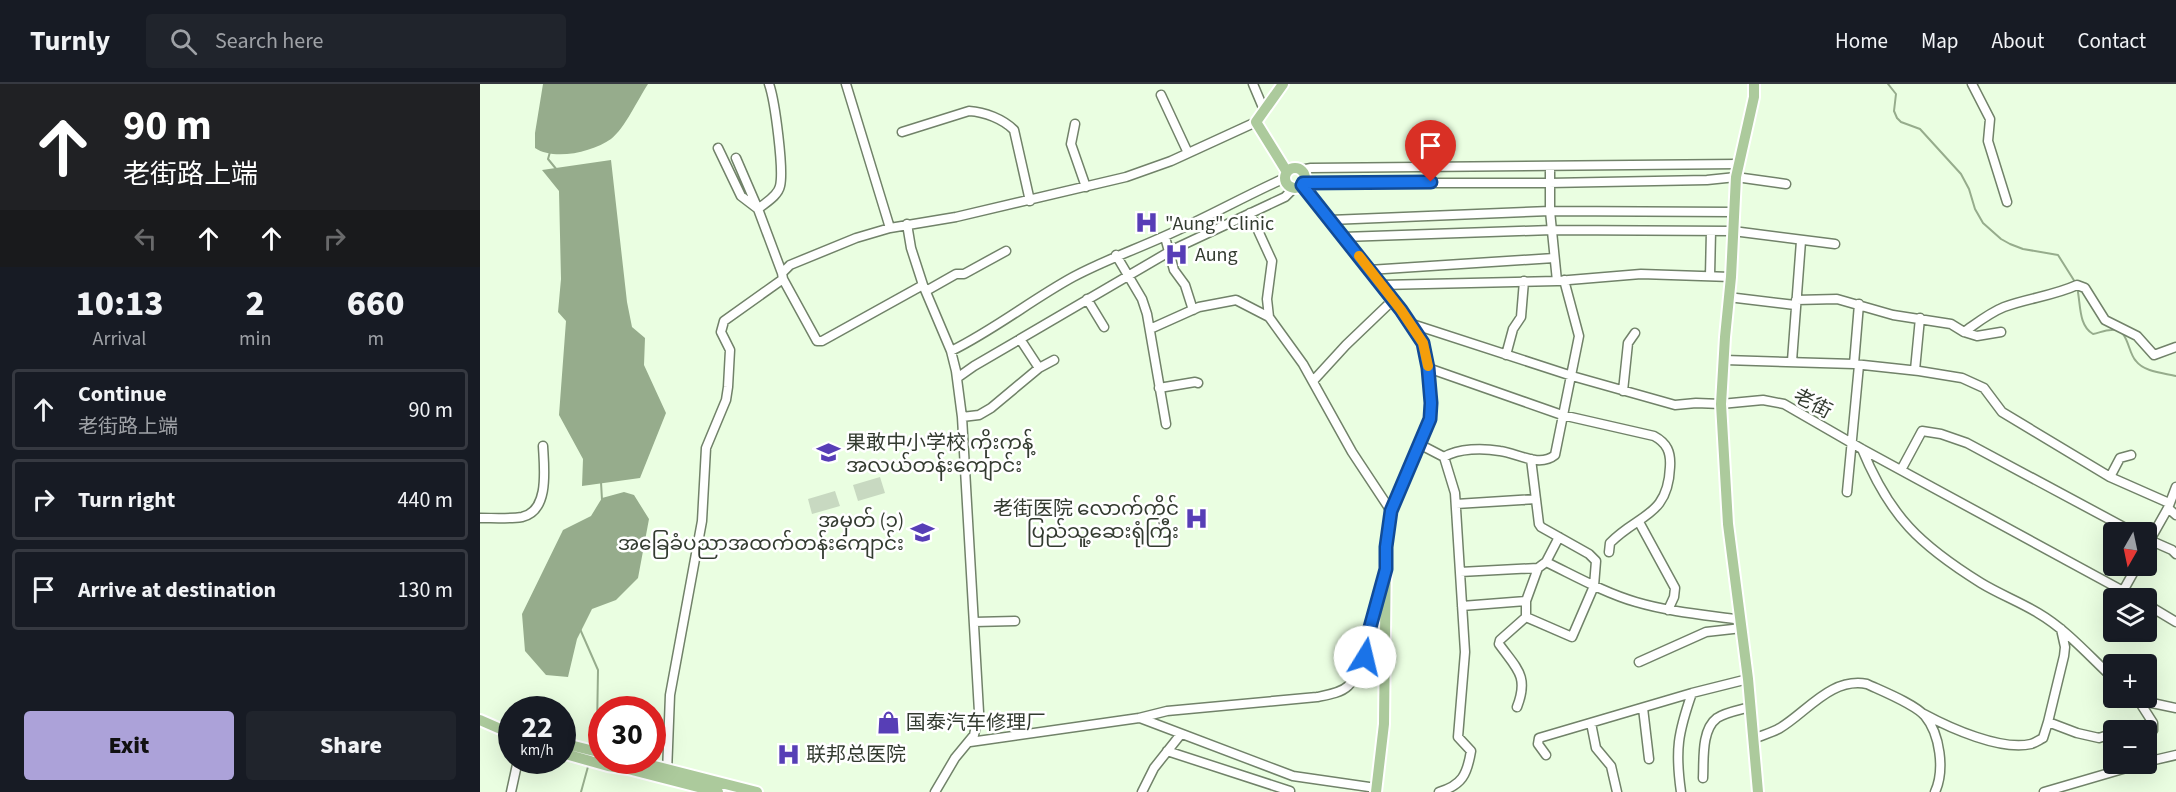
<!DOCTYPE html>
<meta charset="utf-8">
<style>
body{margin:0;font-family:"Source Sans 3","Noto Sans SC","Noto Sans Myanmar",sans-serif;background:#20242c;color:#f1f3f6;height:100vh;display:flex;flex-direction:column;font-size:22px;white-space:nowrap}
*{box-sizing:border-box;margin:0}
p{font-size:20px;color:#9ea1a6}
.icon{flex:none;width:33px;height:33px;fill:none;stroke:currentColor;stroke-width:2;stroke-linecap:round;stroke-linejoin:round}
.map{position:relative;flex:1;overflow:hidden}
.side{display:flex;flex-direction:column;background:#171b24;width:480px}
.side>*{flex:none}
.banner{background:#202124;color:#fff;overflow:hidden}
.needle{width:39px;rotate:189deg}
.fabs{position:absolute;left:1623px;top:438px;display:grid;gap:12px}
.fabs a{display:grid;place-items:center;width:54px;height:54px;border-radius:6px;background:#171b24;box-shadow:0 6px 24px #0002;font-size:30px}
.speed{position:absolute;left:18px;top:612px;display:flex;gap:12px;font-size:30px;font-weight:700;text-align:center}
.speed>*{display:grid;place-content:center;width:78px;height:78px;border-radius:50%;background:#171b24;box-shadow:0 6px 24px #0002;line-height:1}
.speed small{font-size:15px;font-weight:400}
.speed .limit{border:9px solid #d22;background:#fff;color:#111}
.pin{position:absolute;display:grid;place-items:center;width:51px;height:51px;color:#fff;margin:-62px -26px;border-radius:50% 50% 50% 0;rotate:-45deg;box-shadow:0 0 6px #0007}
.pin .icon{rotate:45deg}
.me{position:absolute;width:66px;margin:-33px;rotate:9deg;stroke-linejoin:round;filter:drop-shadow(0 0 4px #0008)}
.turn{display:flex;align-items:center;gap:21px;height:126px;padding:0 24px;font-size:27px}
.turn .icon{width:78px;height:78px;stroke-width:2.5}
.turn b{display:block;font-size:42px;line-height:51px}
.lanes{display:flex;align-items:center;height:57px;padding:0 24px;background:#0003;justify-content:center;gap:30px;direction:ltr}
.lanes .off{opacity:.35}
.eta{display:flex;justify-content:space-evenly;align-items:center;height:102px;text-align:center}
.eta b{font-size:36px;font-weight:800;line-height:42px}
.button{display:flex;gap:12px;margin-top:auto;padding:12px 24px}
.button a{flex:1;height:69px;border-radius:6px;background:#aca2d9;color:#111;font-size:24px;font-weight:800;line-height:69px;text-align:center}
.button a+a{background:#20242c;color:#f1f3f6}
ul{padding:0;list-style:none}
li{display:flex;align-items:center;gap:18px;height:81px;margin:0 12px 9px;padding:0 12px;border:3px solid #363941;border-radius:6px}
li div{flex:1}
li b{display:block;font-size:22px}
li em{font-style:normal}
header{display:flex;align-items:center;gap:36px;box-sizing:border-box;height:84px;padding:0 30px;background:#171b24;border-bottom:2px solid #363941}
header strong{font-size:28px}
nav{display:flex;gap:33px;margin-inline-start:auto;font-size:21px}
.search{width:420px;height:54px;background:#20242c;display:flex;align-items:center;gap:15px;box-sizing:border-box;padding:0 21px;border-radius:6px;color:#9ea1a6;font-size:22px}
main{display:flex;flex:1;min-height:0}
.map>svg:first-child{display:block}
</style>
<header>
<strong>Turnly</strong>
<div class="search"><svg class="icon" aria-label="search" viewBox="0 0 24 24"><circle cx="10" cy="10" r="6"/><path d="M15 15l6 6"/></svg>Search here</div>
<nav><a>Home</a><a>Map</a><a>About</a><a>Contact</a></nav>
</header>
<main>
<section class="side">
<div class="banner">
<div class="turn"><svg class="icon" aria-label="ahead" viewBox="0 0 24 24"><path d="M12 20V5M6 11l6-6 6 6"/></svg><div><b>90 m</b>老街路上端</div></div>
<div class="lanes"><svg class="icon off" aria-label="left" viewBox="0 0 24 24"><path d="M17 20v-9H6M10 6l-5 5 5 5"/></svg><svg class="icon" aria-label="ahead" viewBox="0 0 24 24"><path d="M12 20V5M6 11l6-6 6 6"/></svg><svg class="icon" aria-label="ahead" viewBox="0 0 24 24"><path d="M12 20V5M6 11l6-6 6 6"/></svg><svg class="icon off" aria-label="right" viewBox="0 0 24 24"><path d="M7 20v-9h11M14 6l5 5-5 5"/></svg></div>
</div>
<div class="eta">
<div><b>10:13</b><p>Arrival</p></div>
<div><b>2</b><p>min</p></div>
<div><b>660</b><p>m</p></div>
</div>
<ul>
<li><svg class="icon" aria-label="ahead" viewBox="0 0 24 24"><path d="M12 20V5M6 11l6-6 6 6"/></svg><div><b>Continue</b><p>老街路上端</p></div><em>90 m</em></li>
<li><svg class="icon" aria-label="right" viewBox="0 0 24 24"><path d="M7 20v-9h11M14 6l5 5-5 5"/></svg><div><b>Turn right</b></div><em>440 m</em></li>
<li><svg class="icon" aria-label="arrive" viewBox="0 0 24 24"><path d="M6 21V4h12l-3 4 3 4H6"/></svg><div><b>Arrive at destination</b></div><em>130 m</em></li>
</ul>
<div class="button"><a>Exit</a><a>Share</a></div>
</section>
<div class="map">
<svg width="1696" height="708" viewBox="0 0 1696 708">
<rect width="100%" height="100%" fill="#eafee1"/>
<!-- green -->
<path fill="#c8d9c1" d="M 400,393 L 405,409 L 378,417 L 373,401 Z
M 355,407 L 360,422 L 332,430 L 328,415 Z"/>
<!-- water -->
<path fill="#96ac8c" d="M 63,0 L 168,0 C 158,15 145,44 131,55 C 113,68 74,77 55,64 L 55,49 Z
M 131,76 L 147,218 L 152,243 L 165,254 L 164,281 L 186,329 L 160,394 L 102,402 L 103,375 L 79,331 L 86,237 L 78,228 L 81,195 L 79,107 L 62,86 Z
M 144,408 L 154,411 L 169,435 L 158,494 L 136,516 L 112,525 L 97,555 L 88,593 L 66,591 L 45,567 L 42,530 L 83,446 L 111,432 L 122,414 Z"/>
<g fill="none" stroke-linecap="round" stroke-linejoin="round">
<!-- stream -->
<path stroke="#96ac8c" stroke-width="2" d="M 1408,0 L 1416,10 L 1414,27 L 1417,34 L 1421,38 L 1440,45 L 1481,90 L 1489,105 L 1495,125 L 1503,139 L 1521,155 L 1530,160 L 1543,165 L 1578,171 L 1595,198
M 70,68 L 68,75 L 77,86
M 1597,203 C 1601,220 1598,241 1613,250 C 1619,249 1625,246 1631,246 C 1649,243 1647,268 1656,277 C 1664,288 1684,289 1696,292
M 121,398 L 122,416
M 100,545 L 118,586 L 117,645 L 113,662
M 101,708 L 109,679"/>
<defs>
<path id="minor" d="M 289,0 C 295,17 304,86 300,102 C 298,112 285,119 278,125 L 302,189
M 366,0 L 410,144
M 773,0 L 784,26
M 1492,0 L 1510,35 L 1508,57 L 1527,118
M 681,11 L 708,69
M 595,40 L 591,60 L 606,103
M 422,48 L 489,27 C 505,28 523,35 534,46 L 550,117
M 238,64 L 261,112 L 278,125 L 256,74
M 1070,82 L 1070,127 L 1077,197
M 820,86 L 831,84 L 1259,80
M 823,99 L 1069,99 L 1227,96 L 1256,93 L 1306,100
M 770,129 L 792,177 L 787,215 L 789,233
M 850,136 L 1070,127 L 1254,128
M 427,140 L 431,164 L 443,201 L 471,267 L 476,287 L 482,333 L 499,628 L 494,651 L 475,674 L 455,708
M 685,153 L 694,186 L 705,201 L 713,226
M 863,153 L 1072,146 L 1253,147 L 1355,160
M 636,171 L 662,215 L 667,230 L 686,340
M 889,186 L 1074,174
M 1230,192 L 1231,147
M 303,195 L 337,257 L 342,257 L 443,201
M 901,201 L 1077,197 L 1161,190 L 1251,193
M 446,207 L 476,190 L 484,190 L 526,167
M 1248,213 L 1315,221
M 607,215 L 624,243
M 1316,216 L 1357,215 L 1413,231 L 1471,240 L 1484,248 L 1497,252 L 1521,248
M 929,239 L 1092,292 L 1195,321 L 1216,319 L 1241,320 L 1283,316 L 1304,320 L 1382,365 L 1656,514
M 670,245 L 719,223 L 756,216 L 789,233 L 823,280 L 872,368 L 911,427
M 1484,248 C 1497,239 1509,229 1524,223 C 1548,214 1573,212 1597,201 L 1605,204 L 1625,236 L 1657,252 L 1674,271 L 1696,263
M 540,255 L 559,284
M 471,267 C 514,246 551,216 593,193 C 623,177 654,166 685,152 C 726,134 765,112 805,94
M 1026,271 L 1033,245 L 1041,233 L 1044,197
M 1245,276 L 1374,280 L 1439,287 L 1482,294 L 1504,304 L 1522,328 L 1630,393 L 1689,419
M 1312,277 L 1321,157
M 1374,280 L 1379,220
M 948,284 L 1082,331 L 1174,352 C 1187,359 1191,368 1190,383 C 1188,433 1158,430 1130,459 L 1129,468
M 1435,286 L 1440,234
M 477,294 L 494,282 L 694,165 L 805,113 L 814,104
M 833,297 L 866,261 L 913,216
M 679,304 L 715,298 L 718,299
M 1143,307 L 1148,259 L 1155,249
M 482,333 L 499,331 L 511,324 L 559,284 L 574,276
M 939,360 L 964,373 C 979,364 1003,364 1020,367 C 1037,369 1059,384 1075,371 L 1099,252 L 1084,196
M 1382,365 C 1410,433 1440,461 1501,499 C 1519,510 1540,518 1558,529 C 1587,546 1609,572 1634,595
M 1421,386 L 1442,347 L 1461,350 L 1487,359 L 1653,448
M 1630,393 L 1640,374 L 1651,371
M 1367,408 L 1379,281
M 976,420 L 1056,415
M 1688,424 L 1696,431
M 0,434 C 14,434 29,435 42,433 C 70,427 64,383 63,362
M 1159,438 L 1195,504 L 1194,513 L 1188,526
M 1667,455 L 1692,466 L 1696,470
M 1666,463 L 1688,424 L 1696,403
M 1066,478 C 1095,492 1125,509 1156,518 C 1190,528 1226,531 1261,536
M 980,488 L 1058,484
M 1643,507 L 1657,482
M 1666,520 L 1696,538
M 982,522 L 1046,517
M 1046,533 L 1092,553 L 1114,502 L 1116,477 L 1109,470 L 1061,443 L 1059,440 L 1051,375
M 1046,533 L 1046,517 L 1058,484 L 1066,478 L 1079,453
M 494,538 L 535,537
M 1159,578 L 1226,548 L 1262,544
M 1657,614 L 1673,639 L 1673,646 L 1666,649
M 1657,614 L 1672,619 L 1696,624
M 1037,623 C 1049,592 1037,585 1019,560 L 1020,556 L 1046,533
M 1163,624 L 1169,675
M 1444,630 C 1470,644 1521,667 1551,660 C 1555,659 1559,656 1563,654 L 1568,638 L 1597,649 L 1619,654 L 1634,649
M 660,634 L 813,692 L 896,704
M 1568,638 L 1584,572 L 1585,563 L 1581,545
M 1111,639 L 1116,664 L 1131,682 L 1137,708
M 1273,655 C 1282,651 1292,649 1300,644 C 1327,628 1351,593 1387,600 C 1402,607 1435,620 1445,632 C 1460,650 1465,686 1455,708
M 490,658 L 659,634 L 687,627 L 837,613 C 847,611 861,609 868,602 C 885,586 885,567 890,546 C 894,529 899,512 903,495
M 687,667 L 810,707
M 1066,671 L 1058,660 L 1059,654 L 1212,609 L 1268,595
M 1666,678 L 1696,671
M 187,689 L 190,611 L 222,437 L 226,364 L 246,316 L 248,303 L 250,266 L 241,248 L 244,237 L 303,195 L 302,189 L 310,181 L 376,154 L 410,144 L 476,133 L 646,93 L 691,77 L 776,38
M 1223,694 C 1224,676 1221,646 1237,634 C 1246,628 1260,626 1270,623
M 31,708 L 38,676
M 662,708 L 674,684 L 701,650
M 959,708 C 982,701 987,691 991,667 L 978,653 L 985,568 L 975,409 L 964,373
M 1201,708 C 1195,666 1198,649 1212,609
M 1564,708 L 1660,680"/>
<path id="major" d="M 803,0 L 776,38 L 807,88
M 1274,0 L 1274,13 L 1256,93 L 1251,193 L 1245,253 L 1241,320 L 1248,440 L 1268,595 L 1278,708
M805 94a10 10 0 1 1 20 0a10 10 0 1 1-20 0Z
M 822,101 L 920,226 L 943,259 L 948,284 L 951,319 L 950,335 L 911,427 L 906,463 L 904,640 L 896,708
M 0,636 L 32,650
M 82,659 L 122,669
M 82,669 L 128,682 L 148,685 L 238,708
M 151,676 L 277,708"/>
</defs>
<!-- minor casing -->
<use href="#minor" stroke="#718269" stroke-width="11"/>
<!-- major casing -->
<use href="#major" stroke="#fff" stroke-width="14"/>
<!-- minor -->
<use href="#minor" stroke="#fff" stroke-width="8"/>
<!-- major -->
<use href="#major" stroke="#acca9c" stroke-width="10"/>
</g>
<g fill="none" stroke-linecap="round" stroke-linejoin="round">
<defs>
<path id="route" d="M 885,573 L 889,547 L 906,485 L 906,463 L 911,427 L 950,335 L 951,319 L 948,284 L 943,259 L 921,226 L 822,101 L 823,99 L 951,98"/>
</defs>
<!-- route casing -->
<use href="#route" stroke="#114b97" stroke-width="15"/>
<!-- route -->
<use href="#route" stroke="#1a73e8" stroke-width="10"/>
<!-- slow -->
<path stroke="#f59e0b" stroke-width="10" d="M 879,172 L 921,226 L 943,259 L 948,282"/>
</g>
<!-- icons -->
<defs>
<symbol id="hospital-bare" viewBox="-9 -9 18 18"><path d="M-5-5h3v3.5h4V-5h3V5h-3V1.5h-4V5h-3Z" fill="#573eb6" stroke="#fff" stroke-width="2.5" paint-order="stroke"/></symbol>
<symbol id="school-bare" viewBox="-9 -9 18 18"><path d="M0-5L7-2L0 1L-7-2ZM-4 1L0 2.5L4 1V4Q0 6-4 4Z" fill="#573eb6" stroke="#fff" stroke-width="2.5" paint-order="stroke"/></symbol>
<symbol id="shop-bare" viewBox="-9 -9 18 18"><path d="M-5-2.5h2.3a2.7 3.5 0 0 1 5.4 0H5L5.5 6h-11ZM-1.5-2.5h3a1.5 2.3 0 0 0-3 0Z" fill="#573eb6" stroke="#fff" stroke-width="2.5" paint-order="stroke"/></symbol>
</defs>
<g fill-rule="evenodd">
<use href="#hospital-bare" x="650" y="122" width="33" height="33"/>
<use href="#hospital-bare" x="680" y="154" width="33" height="33"/>
<use href="#school-bare" x="332" y="352" width="33" height="33"/>
<use href="#hospital-bare" x="700" y="418" width="33" height="33"/>
<use href="#school-bare" x="426" y="432" width="33" height="33"/>
<use href="#shop-bare" x="392" y="622" width="33" height="33"/>
<use href="#hospital-bare" x="292" y="654" width="33" height="33"/>
</g>
<g text-anchor="middle" stroke-width="5" stroke-linejoin="round" paint-order="stroke">
<!-- poi labels -->
<g font-size="20" fill="#333b30" stroke="#fff" text-anchor="start">
<text x="685" y="146">"Aung" Clinic</text>
<text x="715" y="177">Aung</text>
<text x="366" y="365">果敢中小学校 ကိုးကန့်<tspan x="366" dy="23">အလယ်တန်းကျောင်း</tspan></text>
<text x="699" y="431" text-anchor="end">老街医院 လောက်ကိုင်<tspan x="699" dy="23">ပြည်သူ့ဆေးရုံကြီး</tspan></text>
<text x="424" y="443" text-anchor="end">အမှတ် (၁)<tspan x="424" dy="23">အခြေခံပညာအထက်တန်းကျောင်း</tspan></text>
<text x="426" y="645">国泰汽车修理厂</text>
<text x="326" y="677">联邦总医院</text>
</g>
<!-- street labels -->
<g font-size="20" fill="#333b30" stroke="#fff">
<text transform="translate(1333 319) rotate(28)" y="7">老街</text>
</g>
</g>
</svg>
<div class="fabs">
<a><svg class="needle" viewBox="-14 -14 28 28"><path d="M0-13l5 13h-10z" fill="#e53935"/><path d="M0 13l5-13h-10z" fill="#9ea1a6"/></svg></a>
<a><svg class="icon" aria-label="layers" viewBox="0 0 24 24"><path d="M12 4l9 5-9 5-9-5zM3 14l9 5 9-5"/></svg></a>
<a>+</a>
<a>−</a>
</div>
<div class="speed"><div>22<small>km/h</small></div><div class="limit">30</div></div>
<div class="pin" style="left:951px;top:98px;background:#d93025"><svg class="icon" aria-label="arrive" viewBox="0 0 24 24"><path d="M6 21V4h12l-3 4 3 4H6"/></svg></div>
<svg class="me" style="left:885px;top:573px" viewBox="-20 -20 40 40"><circle r="19" fill="#fff"/><path d="M0-13L10 11 0 6-10 11z" fill="#1a73e8"/></svg>
</div>
</main>
